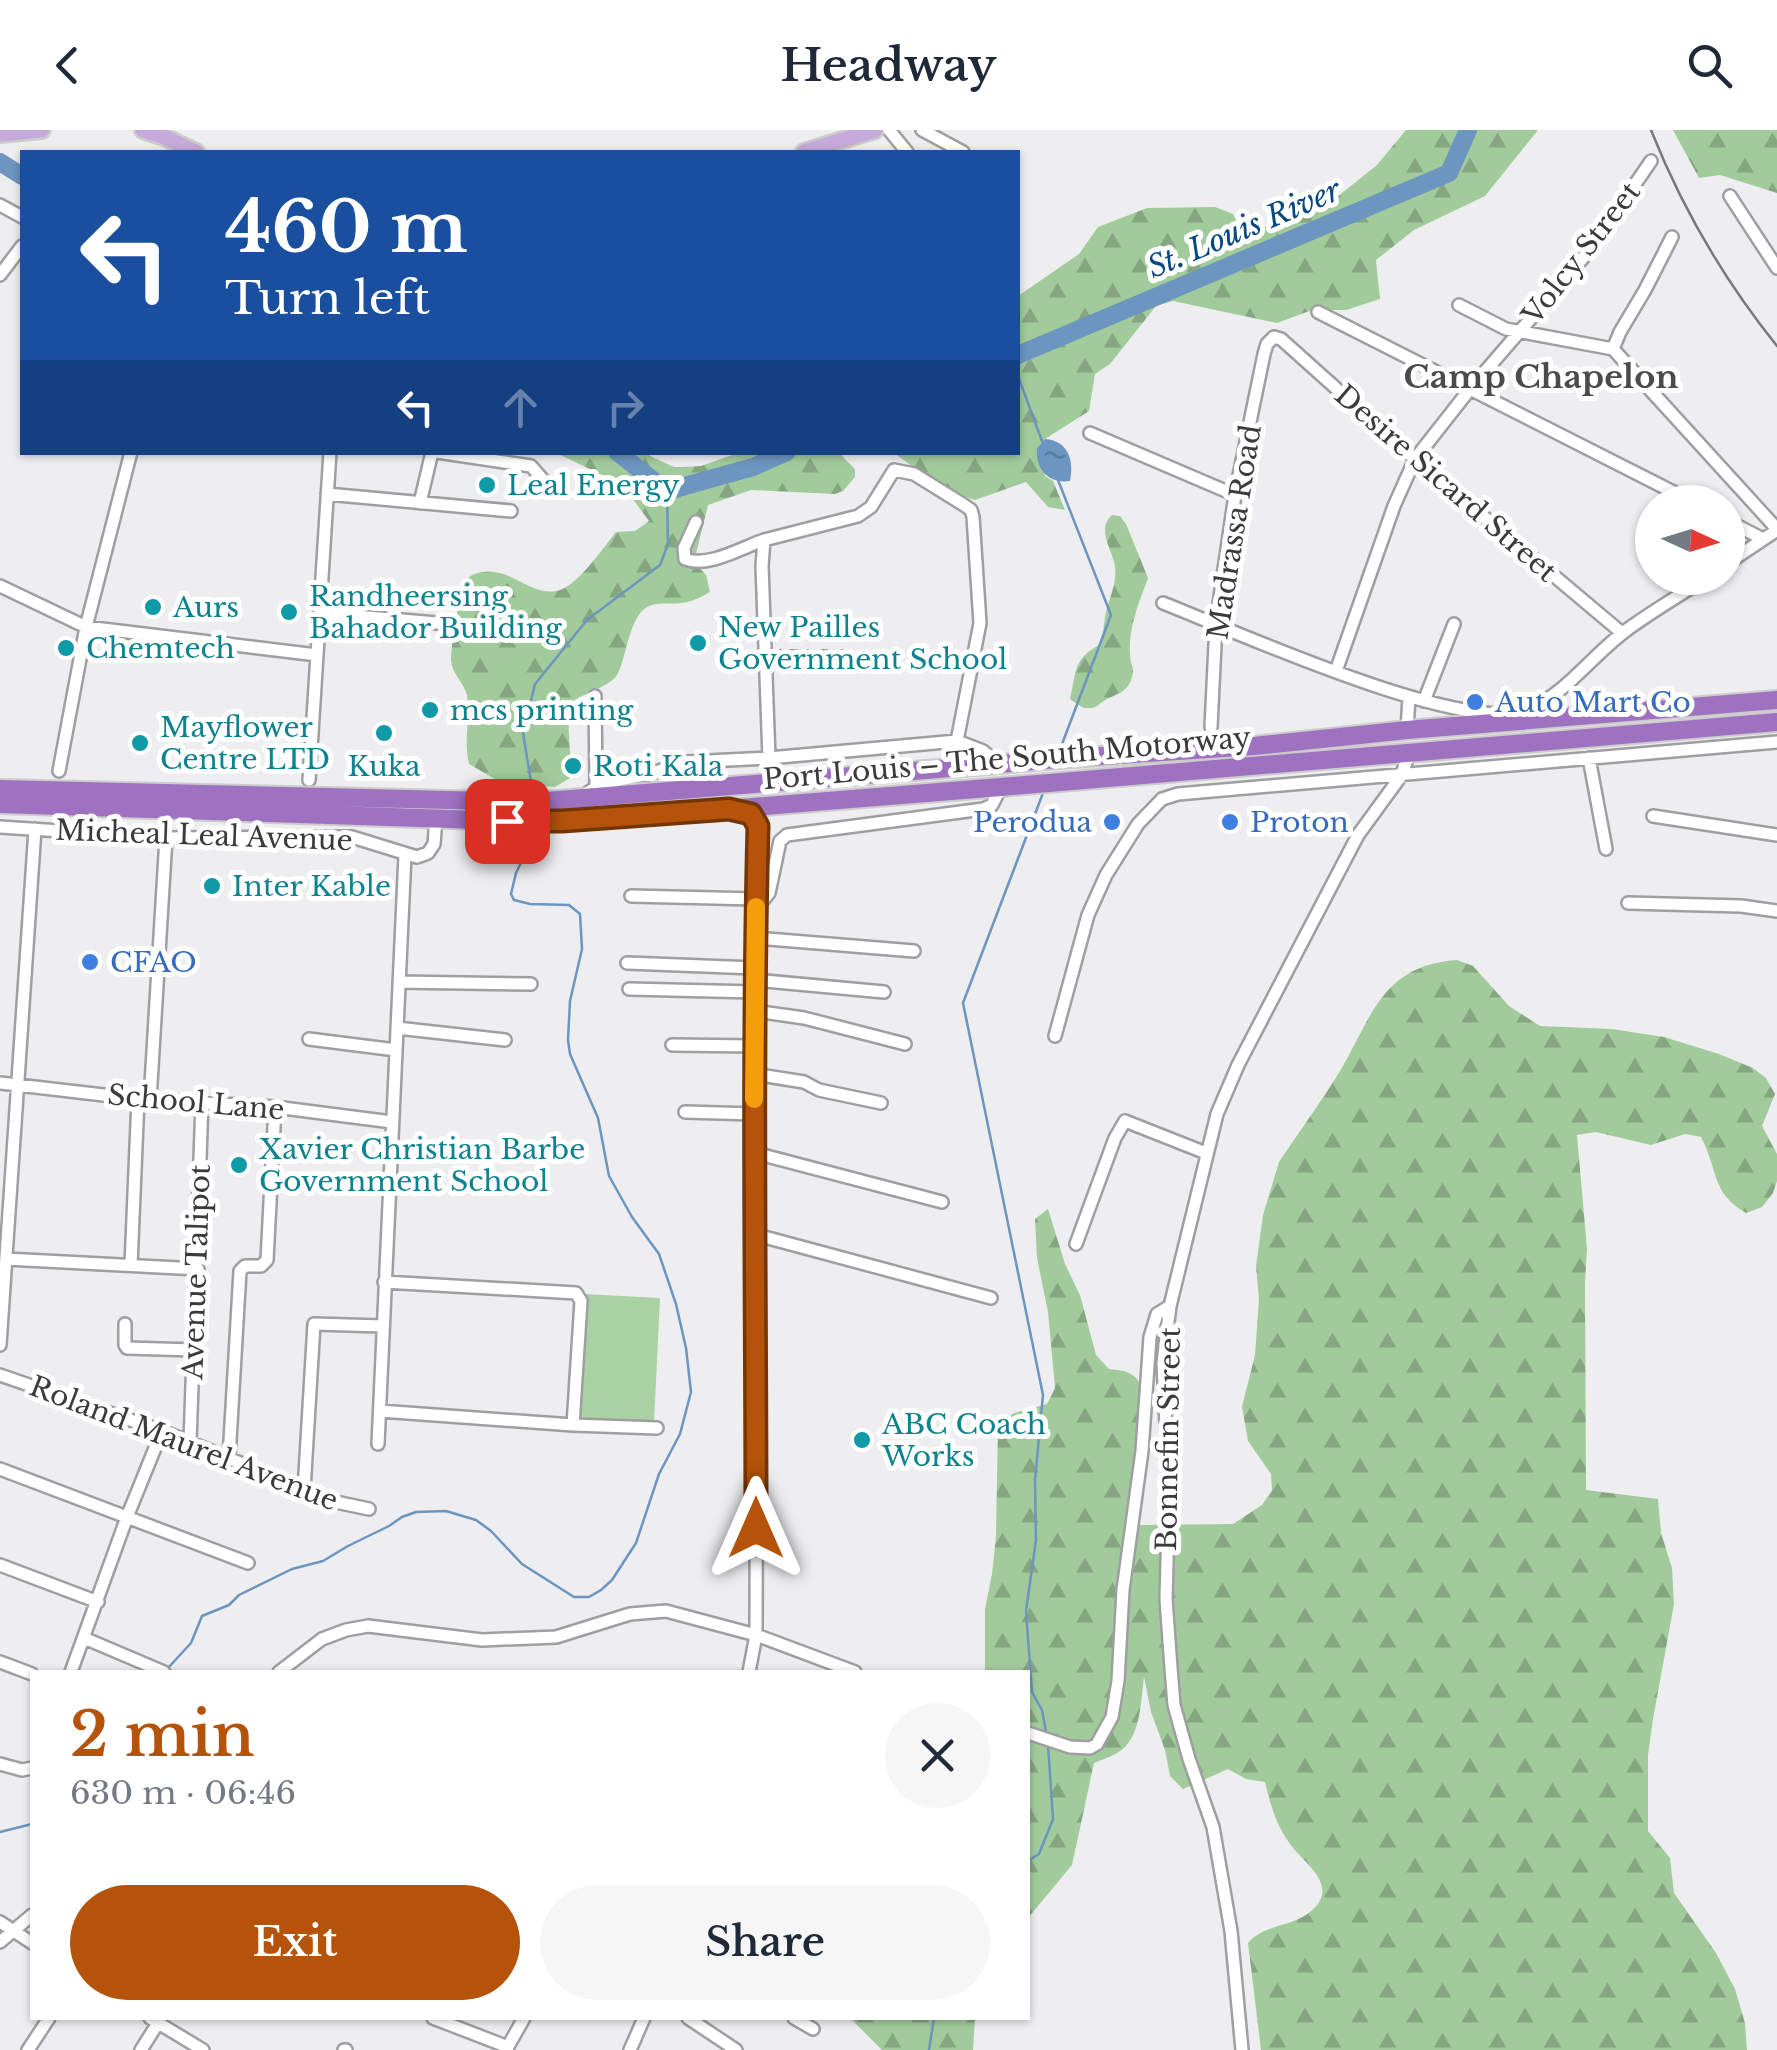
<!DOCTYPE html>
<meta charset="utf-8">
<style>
body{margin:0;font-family:"Libre Baskerville",serif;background:#f6f6f7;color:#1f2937;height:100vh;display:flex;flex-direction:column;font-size:38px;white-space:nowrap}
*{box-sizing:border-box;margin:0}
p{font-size:32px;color:#747a83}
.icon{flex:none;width:55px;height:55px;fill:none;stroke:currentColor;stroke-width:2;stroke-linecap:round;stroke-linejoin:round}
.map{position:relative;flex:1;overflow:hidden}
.panel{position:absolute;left:30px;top:1540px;width:1000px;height:350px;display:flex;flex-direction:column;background:#fff;border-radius:0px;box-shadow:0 2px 8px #0004}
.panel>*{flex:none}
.guide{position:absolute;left:20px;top:20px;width:1000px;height:305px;border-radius:0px;box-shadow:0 2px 8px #0004;background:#1a4fa0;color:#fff;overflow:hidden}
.needle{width:65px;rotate:94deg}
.fabs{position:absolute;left:1635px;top:355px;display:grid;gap:20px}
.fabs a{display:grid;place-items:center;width:110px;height:110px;border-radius:50%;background:#fff;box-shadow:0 2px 8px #0004;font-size:50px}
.pin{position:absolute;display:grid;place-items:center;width:85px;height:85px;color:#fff;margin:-42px;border-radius:20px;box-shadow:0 5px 15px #0006}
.me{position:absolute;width:110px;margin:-55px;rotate:0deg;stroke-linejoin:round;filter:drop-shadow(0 0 8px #0008)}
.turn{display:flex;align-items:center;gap:35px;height:210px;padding:0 40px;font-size:45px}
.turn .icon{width:130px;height:130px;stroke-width:2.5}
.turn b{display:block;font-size:70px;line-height:85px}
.lanes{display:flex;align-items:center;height:95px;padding:0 40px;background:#0003;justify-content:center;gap:50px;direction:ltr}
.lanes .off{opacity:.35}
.round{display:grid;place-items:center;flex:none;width:105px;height:105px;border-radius:52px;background:#f6f6f7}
.overview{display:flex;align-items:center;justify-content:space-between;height:170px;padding:0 40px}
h1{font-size:60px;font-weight:600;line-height:75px;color:#b45309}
.action{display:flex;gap:20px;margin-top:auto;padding:20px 40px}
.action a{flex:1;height:115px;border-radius:60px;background:#b45309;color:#fff;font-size:40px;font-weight:600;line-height:115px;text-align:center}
.action a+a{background:#f6f6f7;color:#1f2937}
header{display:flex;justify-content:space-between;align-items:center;height:130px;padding:0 40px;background:#fff;font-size:45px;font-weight:600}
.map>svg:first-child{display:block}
</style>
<header><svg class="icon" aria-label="back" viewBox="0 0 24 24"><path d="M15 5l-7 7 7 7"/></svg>Headway<svg class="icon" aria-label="search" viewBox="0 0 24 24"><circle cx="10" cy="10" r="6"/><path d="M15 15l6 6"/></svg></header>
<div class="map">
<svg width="1777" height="1920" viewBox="0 0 1777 1920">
<defs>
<pattern id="forest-firs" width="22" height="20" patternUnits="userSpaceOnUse" patternTransform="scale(2.5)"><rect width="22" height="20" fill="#a2cb9c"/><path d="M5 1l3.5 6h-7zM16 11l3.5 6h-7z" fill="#85a680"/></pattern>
<pattern id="water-ripples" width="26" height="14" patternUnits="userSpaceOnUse" patternTransform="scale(2.5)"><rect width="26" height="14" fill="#6c95bf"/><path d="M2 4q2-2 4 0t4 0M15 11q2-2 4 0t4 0" fill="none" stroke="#5a7b9c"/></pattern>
</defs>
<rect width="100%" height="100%" fill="#eeeef1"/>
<!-- grass -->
<path fill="#aad1a4" d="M 584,1164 L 660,1168 L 654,1293 L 578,1289 Z"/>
<!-- forest -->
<path fill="url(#forest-firs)" d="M 1406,0 L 1538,0 L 1485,66 L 1414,100 L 1376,130 L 1380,169 L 1346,180 L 1312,180 L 1277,193 L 1173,171 L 1156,176 L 1110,234 L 1095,244 L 1089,281 L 1045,309 L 1037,318 L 1045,346 L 1053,351 L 1065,380 L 1048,377 L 1026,352 L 975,370 L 943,359 L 894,323 L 1018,322 L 1018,166 L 1079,124 L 1098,97 L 1147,78 L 1215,77 L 1233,84 L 1241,101 L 1291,92 L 1337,67 L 1377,35 Z
M 1673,0 L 1777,0 L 1777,63 L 1720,45 L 1699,48 Z
M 556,323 L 648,323 L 650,326 L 674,337 L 683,337 L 701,336 L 738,323 L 842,323 L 842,326 L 855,339 L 855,347 L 843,361 L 835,364 L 751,360 L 708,375 L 694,432 L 706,445 L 710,462 C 701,467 692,472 681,473 C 669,475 654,470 643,480 C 628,494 626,530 617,545 C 609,557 582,564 570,573 C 566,598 572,623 570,648 L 555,657 L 500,652 L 469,634 C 463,609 471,587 467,565 C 464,553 452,544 451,530 C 451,517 459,455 469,447 C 473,444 478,443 483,442 C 510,437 531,466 557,461 C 577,457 603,418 616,402 L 635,401 L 649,391 L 629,364 L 615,351 Z
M 1112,385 L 1120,386 L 1126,394 L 1148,448 C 1139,472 1128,499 1130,524 C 1130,533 1135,539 1132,547 C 1128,563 1115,564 1104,571 C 1099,574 1096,578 1091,578 C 1083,580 1076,573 1070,569 C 1077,539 1073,529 1101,514 C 1103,503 1104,493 1106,482 C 1110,466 1117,454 1115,436 C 1112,419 1096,399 1112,385 Z
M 1457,830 L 1473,836 L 1509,876 L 1540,896 L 1612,899 L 1664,907 L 1719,924 L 1753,938 L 1766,948 L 1775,964 L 1762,996 L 1777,1024 L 1777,1051 L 1773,1063 L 1762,1077 L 1746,1083 C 1711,1063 1718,1039 1701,1007 L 1685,1004 L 1651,1015 L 1596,1002 L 1577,1005 L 1587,1119 L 1585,1153 L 1586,1360 L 1658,1369 L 1661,1403 L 1672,1438 L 1674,1474 L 1653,1589 L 1648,1625 L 1648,1701 L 1670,1728 L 1674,1763 L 1716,1823 L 1735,1859 L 1745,1893 L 1747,1920 L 1261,1920 L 1248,1813 C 1264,1794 1292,1797 1310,1782 C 1343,1755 1301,1732 1288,1711 C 1275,1692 1270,1673 1265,1652 L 1246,1649 L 1228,1639 L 1183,1659 L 1170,1646 L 1165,1620 L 1151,1582 L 1144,1547 C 1141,1569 1141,1602 1124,1618 C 1116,1625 1104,1629 1094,1633 L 1072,1735 L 1028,1788 L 1028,1542 L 985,1542 L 985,1479 L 992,1444 L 996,1406 L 998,1294 L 1014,1283 L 1047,1274 L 1055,1258 L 1048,1182 L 1037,1128 L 1035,1089 L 1048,1079 L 1065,1134 L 1080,1165 L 1096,1225 L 1109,1239 C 1133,1241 1140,1246 1145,1270 L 1139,1395 L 1233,1394 L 1262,1375 L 1272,1360 L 1271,1344 L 1248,1311 L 1242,1277 L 1255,1225 L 1259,1169 L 1256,1136 L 1263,1085 L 1279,1032 C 1299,1002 1321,972 1340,941 C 1372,887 1382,835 1457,830 Z
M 850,1888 L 975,1888 L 973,1920 L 882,1920 Z"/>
<!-- water -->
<path fill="url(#water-ripples)" d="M 1045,309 C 1069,311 1074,331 1070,351 C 1049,354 1035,340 1037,318 Z"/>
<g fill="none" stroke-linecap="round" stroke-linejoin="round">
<!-- stream -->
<path stroke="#6c95bf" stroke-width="2.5" d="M 1018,246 L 1042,311
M 1058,350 L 1111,485 L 1059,622
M 1043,663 L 963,873 L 1043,1265 L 1035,1350 L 1036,1410 L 1026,1481 L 1032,1562 L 1042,1580 L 1047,1607
M 533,664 L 523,603 L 535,554 L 587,490 L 660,435 L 668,414 L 667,361
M 168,1538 L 191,1513 L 202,1486 L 229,1475 L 239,1465 L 292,1439 L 323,1431 L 348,1416 L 389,1396 L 402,1387 L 416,1382 L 446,1381 L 476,1390 L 491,1401 L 522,1434 L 574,1467 L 589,1467 L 601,1460 L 612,1450 L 636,1413 L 659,1344 L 680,1304 L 691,1262 L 686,1218 L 676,1174 L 659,1124 L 632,1087 L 609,1046 L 598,988 L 570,924 L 568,910 L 570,871 L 582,819 L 580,784 L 569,775 L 530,774 L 514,770 L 511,764 L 516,743 L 532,710 L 532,702
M 0,1702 L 32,1694
M 1028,1731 L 1039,1724 L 1053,1689 L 1048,1615
M 929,1920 L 934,1888"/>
<!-- river -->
<path stroke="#6c95bf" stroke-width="18" d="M 0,32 L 22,46
M 1018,225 L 1449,43 L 1468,0
M 617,322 L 667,361 L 753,337 L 787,322"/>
<defs>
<path id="minor" d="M 889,0 L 907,22
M 922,0 L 963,22
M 1730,66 L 1777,138
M 0,75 L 22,87
M 0,145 L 22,116
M 1459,175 L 1506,199 L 1613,219 L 1777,399
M 1318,182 L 1693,372
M 1613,219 L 1620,202 L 1645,160 L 1672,107
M 1090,303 L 1235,365
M 437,322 L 531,336 L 545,352
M 327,364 L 511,381
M 420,373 L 432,322
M 1728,391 L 1763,409
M 696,392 L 684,418 L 685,429 C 708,438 741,418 764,410
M 1728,433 L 1777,400
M 0,456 L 86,497 L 317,525
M 1163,473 C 1232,500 1469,608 1530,579 C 1568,561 1591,527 1624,502 C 1649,483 1679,466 1706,448
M 320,483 L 437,493
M 765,527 L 842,527
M 1336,541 L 1394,376 L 1415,329 L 1470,259 L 1589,121 L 1651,31
M 595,566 L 596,657
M 1424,571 L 1454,494
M 1211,597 L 1216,494 L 1235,365 L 1264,224 L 1267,214 L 1274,207 L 1281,209 L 1415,329 L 1622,503
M 1407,600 L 1409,567
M 769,628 L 762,436 L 764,410 L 858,386 L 871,377 L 894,340 L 914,344 L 964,375 L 971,380 L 973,387 L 980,493 L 957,611
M 1589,628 L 1606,719
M 59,641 L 86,497 L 131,322
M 309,650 L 330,322
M 586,664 L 596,657 L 613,651 L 649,644 L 687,632 L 769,628 L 957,611 L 983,621 L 998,634
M 1653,686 L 1777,705
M 0,697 L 166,708 L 352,707 L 417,727 L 428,723 L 434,714 L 436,688
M 631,766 L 756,769
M 1628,773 L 1741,776 L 1777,781
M 756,779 L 769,763 L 780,711 L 787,705 L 983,679 L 992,675 L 1001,657
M 755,808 L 914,821
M 627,833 L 755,838
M 755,850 L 884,862
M 399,852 L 531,854
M 629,859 L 755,862
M 755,881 L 804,888 L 905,914
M 397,898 L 505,910
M 1055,906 L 1088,785 L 1106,745 L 1138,694 L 1162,669 L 1178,664 L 1777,612
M 309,909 L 396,920
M 672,915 L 754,916
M 754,944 L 804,952 L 819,960 L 881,973
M 0,953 L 138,969 L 275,977 L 392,992
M 150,970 L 166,708
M 685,982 L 754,984
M 755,1023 L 942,1072
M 757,1105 L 991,1168
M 1076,1114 L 1115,1008 L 1125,991 L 1206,1023
M 6,1129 L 198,1139
M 131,1135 L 138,969
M 384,1152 L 576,1163 L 581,1171 L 573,1295
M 125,1194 L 125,1215 L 127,1218 L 194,1220
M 0,1215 L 35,699
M 0,1245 L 162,1301 L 336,1372 L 369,1379
M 380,1281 L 573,1295 L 657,1298
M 190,1312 L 202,972
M 378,1314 L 405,725
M 229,1328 L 240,1141 L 245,1136 L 261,1136 L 267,1130 L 275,977
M 0,1339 L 248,1433
M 304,1360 L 314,1194 L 382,1196
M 0,1435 L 98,1472
M 84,1508 L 164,1542
M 0,1532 L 32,1544
M 71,1542 L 127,1387 L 162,1301
M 279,1542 L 322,1509 L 346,1500 L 368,1496 L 482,1510 L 556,1507 L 630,1484 L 666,1481 L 756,1505 L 855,1542
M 749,1542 L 756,1505 L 757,1105 L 754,944 L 758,696
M 1028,1603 L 1070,1617 L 1090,1618 L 1097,1614 L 1112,1587 L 1118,1551 L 1123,1460 L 1142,1321 L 1150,1207 L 1157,1184 L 1170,1176
M 0,1634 L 22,1640 L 32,1638
M 0,1792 L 32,1813
M 0,1812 L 32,1785
M 150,1888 L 203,1920
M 433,1888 L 508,1917
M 688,1888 L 736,1920
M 794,1888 L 813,1899
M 28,1920 L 49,1888
M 141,1920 L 158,1893
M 344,1920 L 346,1920
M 506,1920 L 524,1888
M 630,1920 L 644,1888
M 1242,1920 L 1231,1801 L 1213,1697 L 1189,1629 L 1174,1575 L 1171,1538 L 1166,1469 L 1169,1358 L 1163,1233 L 1170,1176 L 1217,984 L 1238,935 L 1358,705 L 1401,646 L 1409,624"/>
<path id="major" d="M 143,0 L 164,7 L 196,22
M 0,4 L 42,0
M 804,22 L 875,0"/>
<path id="highway" d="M 0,659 L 534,672 L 1072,628 L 1254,616 L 1407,600 L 1777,570
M 0,674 L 539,692 L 629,687 L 1001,657 L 1777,592"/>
</defs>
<!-- minor casing -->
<use href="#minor" stroke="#9f9fa2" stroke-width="16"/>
<!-- major casing -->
<use href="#major" stroke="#ccc" stroke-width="20"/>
<!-- highway casing -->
<use href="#highway" stroke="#ccc" stroke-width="22"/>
<!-- minor -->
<use href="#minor" stroke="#fff" stroke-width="11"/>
<!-- major -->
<use href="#major" stroke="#c5aada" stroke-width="15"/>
<!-- highway -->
<use href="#highway" stroke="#9e71c1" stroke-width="18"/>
<!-- tram -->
<path stroke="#78787a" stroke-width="2.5" d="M 1651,0 C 1682,78 1724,150 1777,216"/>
</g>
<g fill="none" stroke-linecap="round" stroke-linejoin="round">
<defs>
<path id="route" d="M 507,691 L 562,691 L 729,679 L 751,684 L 758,696 C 752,930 756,1164 756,1398"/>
</defs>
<!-- route casing -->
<use href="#route" stroke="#753606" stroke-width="25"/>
<!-- route -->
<use href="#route" stroke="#b45309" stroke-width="18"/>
<!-- slow -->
<path stroke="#f59e0b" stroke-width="18" d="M 754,969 L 756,777"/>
</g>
<!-- markers -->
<g fill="#0f9aa8" stroke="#fff" stroke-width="4">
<circle cx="487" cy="355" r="10"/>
<circle cx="153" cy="477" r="10"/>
<circle cx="289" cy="482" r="10"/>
<circle cx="698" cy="513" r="10"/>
<circle cx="66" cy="518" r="10"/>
<circle cx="430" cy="580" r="10"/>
<circle cx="384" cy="603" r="10"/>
<circle cx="140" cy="613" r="10"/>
<circle cx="573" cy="636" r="10"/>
<circle cx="212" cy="756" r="10"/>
<circle cx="239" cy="1035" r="10"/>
<circle cx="862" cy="1310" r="10"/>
</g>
<g fill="#3f7fe0" stroke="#fff" stroke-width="4">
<circle cx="1475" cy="572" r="10"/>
<circle cx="1112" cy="692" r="10"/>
<circle cx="1230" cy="692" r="10"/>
<circle cx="90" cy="832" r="10"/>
</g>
<g text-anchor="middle" stroke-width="10" stroke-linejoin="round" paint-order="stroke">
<!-- street labels -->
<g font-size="28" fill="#3b3b3c" stroke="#fff">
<text transform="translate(1581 123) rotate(-52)" y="10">Volcy Street</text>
<text transform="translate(1446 353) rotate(41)" y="10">Desire Sicard Street</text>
<text transform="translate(1234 402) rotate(-81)" y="10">Madrassa Road</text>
<text transform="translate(1007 628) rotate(-5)" y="10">Port Louis – The South Motorway</text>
<text transform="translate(204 705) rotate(2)" y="10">Micheal Leal Avenue</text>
<text transform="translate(196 972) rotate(5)" y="10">School Lane</text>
<text transform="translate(196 1142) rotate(-88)" y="10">Avenue Talipot</text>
<text transform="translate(1168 1309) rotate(-89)" y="10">Bonnefin Street</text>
<text transform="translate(184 1313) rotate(21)" y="10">Roland Maurel Avenue</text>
</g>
<!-- culture labels -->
<g font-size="28" fill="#0d838f" stroke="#fff" text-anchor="start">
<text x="507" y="365">Leal Energy</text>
<text x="309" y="476">Randheersing<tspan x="309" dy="32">Bahador Building</tspan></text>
<text x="173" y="487">Aurs</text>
<text x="718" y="507">New Pailles<tspan x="718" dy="32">Government School</tspan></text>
<text x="86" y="528">Chemtech</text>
<text x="450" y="590">mcs printing</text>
<text x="160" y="607">Mayflower<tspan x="160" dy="32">Centre LTD</tspan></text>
<text x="384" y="646" text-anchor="middle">Kuka</text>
<text x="593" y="646">Roti Kala</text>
<text x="232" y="766">Inter Kable</text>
<text x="259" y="1029">Xavier Christian Barbe<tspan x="259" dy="32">Government School</tspan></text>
<text x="882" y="1304">ABC Coach<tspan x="882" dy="32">Works</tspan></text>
</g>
<!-- shop labels -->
<g font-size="28" fill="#366cbe" stroke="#fff" text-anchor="start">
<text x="1495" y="582">Auto Mart Co</text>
<text x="1092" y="702" text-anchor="end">Perodua</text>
<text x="1250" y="702">Proton</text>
<text x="110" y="842">CFAO</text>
</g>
<!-- water labels -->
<g font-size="30" font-style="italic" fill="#0a497f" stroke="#fff">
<text transform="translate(1244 99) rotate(-23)" y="10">St. Louis River</text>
</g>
<!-- quarter labels -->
<g font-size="32" font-weight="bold" fill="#4b4b4d" stroke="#fff">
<text x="1541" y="258">Camp Chapelon</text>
</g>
</g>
</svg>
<div class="fabs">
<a><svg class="needle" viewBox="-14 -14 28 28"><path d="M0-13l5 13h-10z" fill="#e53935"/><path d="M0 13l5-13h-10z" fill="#747a83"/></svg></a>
</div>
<div class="pin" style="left:507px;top:691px;background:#d93025"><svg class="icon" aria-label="arrive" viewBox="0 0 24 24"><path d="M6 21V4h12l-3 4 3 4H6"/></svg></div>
<svg class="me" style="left:756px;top:1398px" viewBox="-20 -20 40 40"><path d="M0-17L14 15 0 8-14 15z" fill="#b45309" stroke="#fff" stroke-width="4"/></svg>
<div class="guide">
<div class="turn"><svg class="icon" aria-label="left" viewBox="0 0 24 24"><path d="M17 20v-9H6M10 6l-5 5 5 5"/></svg><div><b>460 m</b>Turn left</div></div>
<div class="lanes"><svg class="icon" aria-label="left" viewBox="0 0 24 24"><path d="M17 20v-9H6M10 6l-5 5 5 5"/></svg><svg class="icon off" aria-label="ahead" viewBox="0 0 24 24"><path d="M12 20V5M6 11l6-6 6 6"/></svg><svg class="icon off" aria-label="right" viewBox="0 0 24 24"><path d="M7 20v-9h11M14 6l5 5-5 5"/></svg></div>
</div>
<section class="panel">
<div class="overview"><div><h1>2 min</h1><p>630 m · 06:46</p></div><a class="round"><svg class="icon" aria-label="close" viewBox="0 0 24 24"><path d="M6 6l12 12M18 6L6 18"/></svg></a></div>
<div class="action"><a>Exit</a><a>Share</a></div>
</section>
</div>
